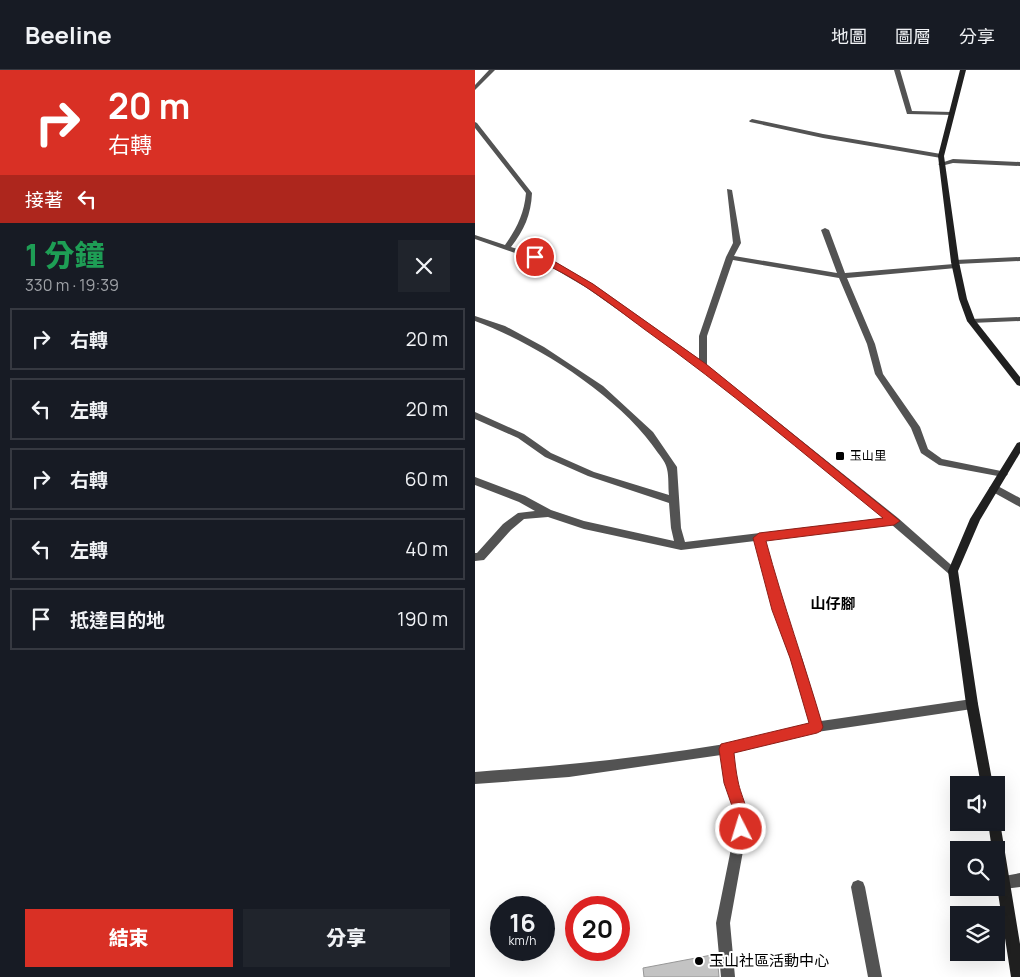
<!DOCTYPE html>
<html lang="zh-TW">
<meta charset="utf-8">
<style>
body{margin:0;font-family:Manrope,"Noto Sans TC",sans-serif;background:#20242c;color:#f1f3f6;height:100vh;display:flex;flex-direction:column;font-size:19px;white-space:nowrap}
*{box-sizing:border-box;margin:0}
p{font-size:16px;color:#9ea1a6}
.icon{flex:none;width:28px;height:28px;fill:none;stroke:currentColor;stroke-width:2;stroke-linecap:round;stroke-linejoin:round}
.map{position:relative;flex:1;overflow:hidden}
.panel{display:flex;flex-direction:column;background:#171b24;width:475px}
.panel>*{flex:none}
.hud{background:#d93025;color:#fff;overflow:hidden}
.fabs{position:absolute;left:475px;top:706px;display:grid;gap:10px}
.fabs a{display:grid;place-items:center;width:55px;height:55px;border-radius:0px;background:#171b24;box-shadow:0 5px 20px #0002;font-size:25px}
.speed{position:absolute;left:15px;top:826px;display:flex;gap:10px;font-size:25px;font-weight:700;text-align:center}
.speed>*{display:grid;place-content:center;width:65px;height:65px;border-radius:50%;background:#171b24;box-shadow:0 5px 20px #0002;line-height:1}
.speed small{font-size:12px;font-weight:400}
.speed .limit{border:8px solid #d22;background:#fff;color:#111}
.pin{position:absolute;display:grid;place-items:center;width:42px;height:42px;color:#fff;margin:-21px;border:2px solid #fff;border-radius:50%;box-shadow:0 1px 5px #0007}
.me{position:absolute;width:55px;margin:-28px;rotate:355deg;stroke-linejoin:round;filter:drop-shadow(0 0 4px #0008)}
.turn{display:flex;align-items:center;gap:18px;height:105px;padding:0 25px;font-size:22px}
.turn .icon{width:65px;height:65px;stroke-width:2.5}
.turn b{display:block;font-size:35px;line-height:42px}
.then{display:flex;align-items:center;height:48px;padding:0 25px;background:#0003;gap:10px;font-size:19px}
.round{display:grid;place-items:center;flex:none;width:52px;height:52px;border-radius:0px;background:#20242c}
.head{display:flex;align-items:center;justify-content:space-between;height:85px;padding:0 25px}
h1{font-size:30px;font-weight:800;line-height:38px;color:#1e9e55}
.cta{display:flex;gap:10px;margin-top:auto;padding:10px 25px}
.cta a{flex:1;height:58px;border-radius:0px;background:#d93025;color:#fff;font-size:20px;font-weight:800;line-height:58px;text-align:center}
.cta a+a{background:#20242c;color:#f1f3f6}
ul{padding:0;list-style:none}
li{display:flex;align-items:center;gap:15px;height:62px;margin:0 10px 8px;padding:0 15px;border:2px solid #363941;border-radius:0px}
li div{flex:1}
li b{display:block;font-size:19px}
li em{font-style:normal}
header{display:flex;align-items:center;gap:30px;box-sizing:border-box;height:70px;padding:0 25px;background:#171b24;border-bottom:1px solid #363941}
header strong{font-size:24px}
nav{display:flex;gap:28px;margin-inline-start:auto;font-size:18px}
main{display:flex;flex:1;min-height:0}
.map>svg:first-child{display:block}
</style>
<header>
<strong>Beeline</strong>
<nav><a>地圖</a><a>圖層</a><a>分享</a></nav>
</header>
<main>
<section class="panel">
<div class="hud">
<div class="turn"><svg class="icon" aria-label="right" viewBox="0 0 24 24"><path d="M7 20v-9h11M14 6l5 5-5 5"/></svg><div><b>20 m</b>右轉</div></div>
<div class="then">接著<svg class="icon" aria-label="left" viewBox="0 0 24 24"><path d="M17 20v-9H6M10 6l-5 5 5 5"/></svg></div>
</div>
<div class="head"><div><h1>1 分鐘</h1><p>330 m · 19:39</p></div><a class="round"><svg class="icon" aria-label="close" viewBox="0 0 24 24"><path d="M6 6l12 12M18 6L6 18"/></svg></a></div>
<ul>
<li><svg class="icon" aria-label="right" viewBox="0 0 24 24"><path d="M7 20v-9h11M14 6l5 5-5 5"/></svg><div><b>右轉</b></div><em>20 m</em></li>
<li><svg class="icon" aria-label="left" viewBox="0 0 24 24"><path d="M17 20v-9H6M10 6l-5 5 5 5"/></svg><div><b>左轉</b></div><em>20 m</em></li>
<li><svg class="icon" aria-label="right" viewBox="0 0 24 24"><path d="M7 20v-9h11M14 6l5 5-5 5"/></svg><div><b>右轉</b></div><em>60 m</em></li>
<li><svg class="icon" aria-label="left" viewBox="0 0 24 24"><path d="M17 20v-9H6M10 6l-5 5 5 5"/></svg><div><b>左轉</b></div><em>40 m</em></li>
<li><svg class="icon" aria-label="arrive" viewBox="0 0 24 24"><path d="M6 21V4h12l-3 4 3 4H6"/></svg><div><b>抵達目的地</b></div><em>190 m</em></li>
</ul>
<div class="cta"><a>結束</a><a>分享</a></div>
</section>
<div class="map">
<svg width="545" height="907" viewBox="0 0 545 907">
<rect width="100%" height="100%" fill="#fff"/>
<!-- building -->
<path fill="#c3c3c3" stroke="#979797" d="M 242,884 L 244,907 L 169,907 L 168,898 Z"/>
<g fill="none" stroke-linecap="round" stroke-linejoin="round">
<!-- lane -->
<path fill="#535353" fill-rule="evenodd" d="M 14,0 L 20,0 L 0,20 L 0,15 Z
M 419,0 L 425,0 L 437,41 L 477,42 L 479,43 L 479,45 L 432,44 Z
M 277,49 L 348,64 L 466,84 L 469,86 L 466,88 L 348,68 L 275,52 L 274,51 Z
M 0,52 L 2,53 L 57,123 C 56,145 49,160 36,177 L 77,190 L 118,214 L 224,289 L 224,266 L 251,187 L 258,173 L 252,119 L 257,120 L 266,173 L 259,186 L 362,203 L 346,160 L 350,158 L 354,160 L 370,203 L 479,194 L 476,192 L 480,190 L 545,187 L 545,191 L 482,194 L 485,196 L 481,198 L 372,208 L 400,274 L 408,304 L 445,357 L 453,379 L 467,389 L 531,402 L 533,404 L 531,406 L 528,407 L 464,395 L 446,383 L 436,358 L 400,304 L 392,274 L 364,208 L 258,190 L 232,266 L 232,295 L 423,448 L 483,501 L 482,504 L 474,504 L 417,455 L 290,470 L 308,540 L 327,588 L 346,651 L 497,629 L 501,630 L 503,634 L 501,638 L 497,639 L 342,662 L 258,683 L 262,713 L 270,736 L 272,759 L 255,853 L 260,907 L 246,907 L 241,853 L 260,759 L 258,736 L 250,713 L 246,685 L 94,707 L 0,714 L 0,702 C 83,696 167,688 250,674 C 278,668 307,660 335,653 L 315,588 L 298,540 L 280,471 L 206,480 L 109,459 L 73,447 L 49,449 L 36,460 L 9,490 L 0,491 L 0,483 L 2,483 L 28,454 L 43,443 L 60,441 L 44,432 L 0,415 L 0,407 L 50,426 L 76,440 L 109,451 L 199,471 L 196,458 L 194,433 L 113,406 L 70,387 L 43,368 L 0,349 L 0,342 L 49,364 L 76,383 L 119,402 L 194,425 C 193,417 194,407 192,399 C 191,393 186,387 183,383 C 147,328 61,273 0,251 L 0,246 L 30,256 L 69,277 L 128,316 L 178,362 L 202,397 L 206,458 L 210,472 L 409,448 L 225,298 L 112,218 L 71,194 L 0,169 L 0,165 L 30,175 C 42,158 49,144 51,123 L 0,58 Z
M 478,89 L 545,92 L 545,96 L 478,93 L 466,96 L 463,94 Z
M 545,247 L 545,251 L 496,253 L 492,251 L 496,249 Z
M 519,414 L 545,428 L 545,437 L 516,421 L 514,418 Z
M 545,803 L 545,817 L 529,819 L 524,817 L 522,812 L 524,807 Z
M 383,810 L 388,812 L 390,817 L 407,907 L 393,907 L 376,817 L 378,812 Z"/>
<!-- secondary -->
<path fill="#202020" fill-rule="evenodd" d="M 485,0 L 491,0 L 469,86 L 484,192 L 492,229 L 500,250 L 545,307 L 545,316 L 542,315 L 492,251 L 484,229 L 476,192 L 463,86 Z
M 545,372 L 545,383 L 505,450 L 483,501 L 503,634 L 518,715 L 506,715 L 491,634 L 473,501 L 495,449 L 542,373 Z
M 521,747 L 524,747 L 525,752 L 545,874 L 545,907 L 536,907 L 521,810 L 521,780 L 517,780 L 513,752 L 521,752 Z"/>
</g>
<!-- route -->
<path fill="#d93025" stroke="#8d1f18" d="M 60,184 L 77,190 L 118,214 L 231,294 L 425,451 L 419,455 L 291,471 C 308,534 330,595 348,657 L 346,661 L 342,663 L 259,683 C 260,692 261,702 263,711 C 266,728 279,747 271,765 L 266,767 L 261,765 L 257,736 L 249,713 L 244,679 L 246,674 L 334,653 L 315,588 L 297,540 L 278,468 L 284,463 L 408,448 C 329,384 252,318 169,259 C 134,233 98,204 57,189 L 56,187 Z"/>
<!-- markers -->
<g fill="#000" stroke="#fff" stroke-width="2">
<rect x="360" y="381" width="10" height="10" rx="2.5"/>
<circle cx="224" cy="891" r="5"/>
</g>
<g text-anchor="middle" stroke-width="4" stroke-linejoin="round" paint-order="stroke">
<!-- poi labels -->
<g font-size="12" fill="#000" stroke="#fff" text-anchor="start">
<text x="375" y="390">玉山里</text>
</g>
<!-- quarter labels -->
<g font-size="15" font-weight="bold" fill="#000" stroke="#fff">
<text x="358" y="539">山仔腳</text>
</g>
<!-- near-poi labels -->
<g font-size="15" fill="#000" stroke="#fff" text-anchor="start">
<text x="234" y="896">玉山社區活動中心</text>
</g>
</g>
</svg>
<div class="fabs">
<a><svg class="icon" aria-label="sound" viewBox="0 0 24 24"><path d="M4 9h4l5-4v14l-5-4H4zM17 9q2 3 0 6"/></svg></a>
<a><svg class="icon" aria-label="search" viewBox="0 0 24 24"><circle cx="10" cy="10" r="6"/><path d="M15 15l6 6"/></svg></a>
<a><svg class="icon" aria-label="layers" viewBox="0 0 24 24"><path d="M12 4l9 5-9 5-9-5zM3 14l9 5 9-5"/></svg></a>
</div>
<div class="speed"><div>16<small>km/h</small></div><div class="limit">20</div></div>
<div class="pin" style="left:60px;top:187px;background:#d93025"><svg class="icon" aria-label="arrive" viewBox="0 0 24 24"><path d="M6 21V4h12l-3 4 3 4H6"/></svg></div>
<svg class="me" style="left:266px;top:759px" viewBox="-20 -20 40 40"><circle r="17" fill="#d93025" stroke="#fff" stroke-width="3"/><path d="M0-11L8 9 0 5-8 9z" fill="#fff"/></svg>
</div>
</main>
